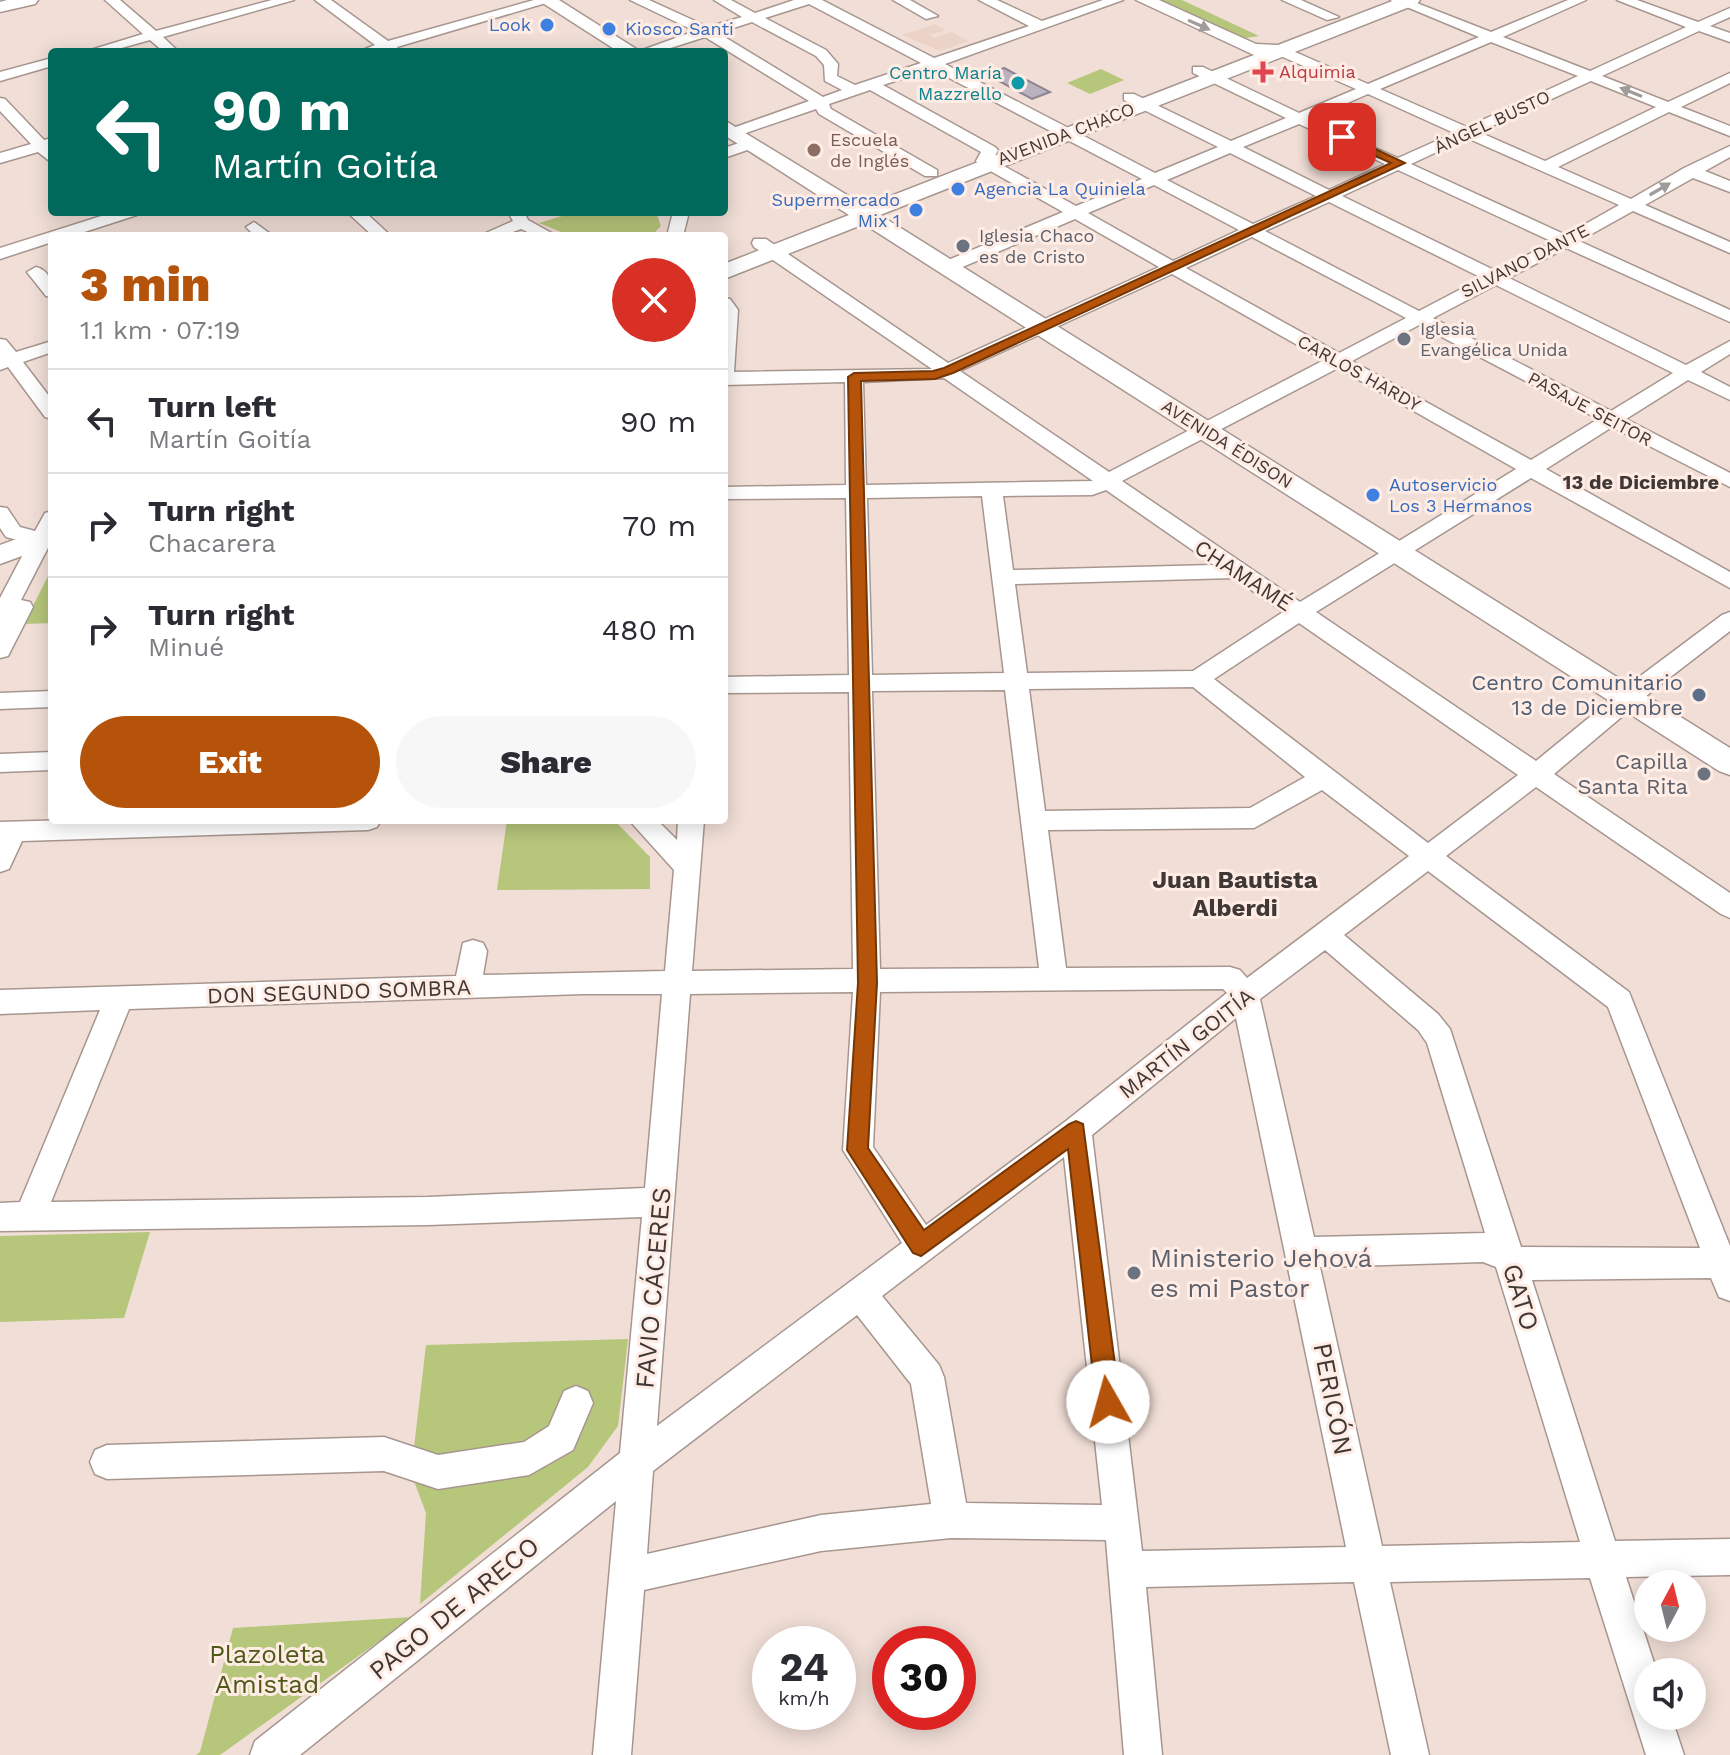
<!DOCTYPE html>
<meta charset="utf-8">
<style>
body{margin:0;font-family:"Work Sans",sans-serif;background:#f7f7f7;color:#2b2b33;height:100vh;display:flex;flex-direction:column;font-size:30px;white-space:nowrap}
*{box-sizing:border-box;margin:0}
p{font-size:26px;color:#7c7c81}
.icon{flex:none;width:44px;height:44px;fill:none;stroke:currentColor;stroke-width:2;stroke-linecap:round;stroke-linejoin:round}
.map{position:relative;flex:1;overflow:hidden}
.sheet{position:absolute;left:48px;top:232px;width:680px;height:592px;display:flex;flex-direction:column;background:#fff;border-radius:8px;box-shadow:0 4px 20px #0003}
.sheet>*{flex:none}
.hud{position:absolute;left:48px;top:48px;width:680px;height:168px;border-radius:8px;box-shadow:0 4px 20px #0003;background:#00695c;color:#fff;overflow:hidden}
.needle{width:52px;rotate:7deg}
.tools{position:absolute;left:1634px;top:1570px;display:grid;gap:16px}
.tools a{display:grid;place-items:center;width:72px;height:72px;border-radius:50%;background:#fff;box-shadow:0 4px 20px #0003;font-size:40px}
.speed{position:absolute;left:752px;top:1626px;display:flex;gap:16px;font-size:40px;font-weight:700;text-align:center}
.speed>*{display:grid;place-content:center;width:104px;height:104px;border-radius:50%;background:#fff;box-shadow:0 4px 20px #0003;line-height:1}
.speed small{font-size:20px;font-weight:400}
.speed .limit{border:12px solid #d22;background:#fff;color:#111}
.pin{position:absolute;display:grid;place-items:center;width:68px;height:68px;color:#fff;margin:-34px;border-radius:16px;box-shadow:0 4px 12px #0006}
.me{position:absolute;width:88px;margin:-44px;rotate:353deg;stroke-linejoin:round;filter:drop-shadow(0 0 6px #0008)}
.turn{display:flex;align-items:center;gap:28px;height:168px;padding:0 32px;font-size:36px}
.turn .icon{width:104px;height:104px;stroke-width:2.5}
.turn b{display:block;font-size:56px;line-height:68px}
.round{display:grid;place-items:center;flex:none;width:84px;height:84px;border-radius:42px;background:#f7f7f7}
.head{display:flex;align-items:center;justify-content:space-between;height:136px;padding:0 32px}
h1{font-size:48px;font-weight:800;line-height:60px;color:#b45309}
.action{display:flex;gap:16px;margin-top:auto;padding:16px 32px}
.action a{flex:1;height:92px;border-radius:48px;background:#b45309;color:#fff;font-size:32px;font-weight:800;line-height:92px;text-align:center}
.action a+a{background:#f7f7f7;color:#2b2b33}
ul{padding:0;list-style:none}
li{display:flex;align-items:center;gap:24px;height:104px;padding:0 32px;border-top:2px solid #e1e1e2}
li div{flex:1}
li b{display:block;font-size:30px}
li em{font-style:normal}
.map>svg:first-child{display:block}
</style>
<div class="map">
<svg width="1730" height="1755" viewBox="0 0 1730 1755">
<rect width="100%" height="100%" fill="#f1dfd7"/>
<!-- built -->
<path fill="#ebd3c7" d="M 935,24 L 946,30 L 930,35 L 934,38 L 952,32 L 969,41 L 940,51 L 902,35 Z"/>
<!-- green -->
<path fill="#b6c67a" d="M 1150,0 L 1182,0 L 1259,36 L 1240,39 Z
M 1101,69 L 1124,80 L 1090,94 L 1067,83 Z
M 575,212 L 656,212 L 661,226 L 651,236 L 571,236 L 539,223 Z
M 52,568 L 52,623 L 24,624 Z
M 507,820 L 614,820 L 650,857 L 650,889 L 497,890 Z
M 150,1232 L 124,1318 L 0,1322 L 0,1236 Z
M 628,1339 L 618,1426 L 588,1467 L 420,1604 L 426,1513 L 411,1473 L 426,1345 Z
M 413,1617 L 220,1755 L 196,1755 L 200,1752 L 233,1628 Z"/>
<!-- building -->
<path fill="#bbb2c0" stroke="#8d8491" stroke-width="2" d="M 1004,68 L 1050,92 L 1032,99 L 986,74 Z"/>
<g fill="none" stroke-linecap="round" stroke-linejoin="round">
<defs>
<path id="minor" d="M 105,0 L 120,0 L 156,31 L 272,0 L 294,0 L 163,37 L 179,52 L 164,52 L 150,40 L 107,52 L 84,52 L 143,34 Z
M 315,0 L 331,0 L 388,41 L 534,0 L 556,0 L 397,47 L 401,52 L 358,52 L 375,45 Z
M 630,0 L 649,0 L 708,27 L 742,17 L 714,0 L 731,0 L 755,13 L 794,0 L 822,0 L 934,58 L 1029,26 L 979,0 L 997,0 L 1042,21 L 1103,0 L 1123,0 L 945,64 L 1155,173 L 1218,147 L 1124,100 L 1124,94 L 1134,94 L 1231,141 L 1286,118 L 1193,73 L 1193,67 L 1203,67 L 1299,113 L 1356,89 L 1276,54 L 1276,48 L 1286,48 L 1368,84 L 1479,37 L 1390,0 L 1409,0 L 1491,32 L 1568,0 L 1586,0 L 1503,37 L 1590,71 L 1686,27 L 1617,0 L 1637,0 L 1698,22 L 1730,8 L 1730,17 L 1710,26 L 1730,33 L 1730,42 L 1699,31 L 1602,76 L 1668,102 L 1730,73 L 1730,83 L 1681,107 L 1730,126 L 1730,136 L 1669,112 L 1558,167 L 1631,199 L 1684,168 L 1730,146 L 1730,157 L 1705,171 L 1730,181 L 1730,192 L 1693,178 L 1645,205 L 1730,242 L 1730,253 L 1633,211 L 1579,241 L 1730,310 L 1730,322 L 1566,248 L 1509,278 L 1686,365 L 1730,341 L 1730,354 L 1701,372 L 1730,387 L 1730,400 L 1688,380 L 1626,419 L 1730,473 L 1730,487 L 1612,427 L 1546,469 L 1730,572 L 1730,588 L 1531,478 L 1316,612 L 1536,761 L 1635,680 L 1722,615 L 1730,612 L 1730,631 L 1651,692 L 1554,774 L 1730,893 L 1730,918 L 1721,914 L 1536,787 L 1446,856 L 1629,992 L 1730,1246 L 1730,1301 L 1719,1297 L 1711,1278 L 1532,1280 L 1615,1541 L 1730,1539 L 1730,1575 L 1626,1577 L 1657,1672 L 1648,1672 L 1648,1716 L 1671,1716 L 1684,1755 L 1646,1755 L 1590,1578 L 1390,1582 L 1429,1755 L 1391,1755 L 1354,1582 L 1146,1587 L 1162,1755 L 1124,1755 L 1106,1540 L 951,1538 L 821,1551 L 644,1590 L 631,1755 L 593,1755 L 616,1501 L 300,1755 L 250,1755 L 255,1741 L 620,1453 L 642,1217 L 428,1225 L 0,1231 L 0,1203 L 20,1202 L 100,1010 L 0,1014 L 0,990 L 456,976 L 463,943 L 473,940 L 483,943 L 487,951 L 483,975 L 665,971 L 674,870 L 629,820 L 657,820 L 677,840 L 678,820 L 704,820 L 692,971 L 853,969 L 849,692 L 724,693 L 724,677 L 849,675 L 846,498 L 724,499 L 724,487 L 846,485 L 845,382 L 724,385 L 724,298 L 730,299 L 738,310 L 734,372 L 932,369 L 754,247 L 752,243 L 754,239 L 766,239 L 948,363 L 1159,267 L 1075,219 L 953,271 L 941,271 L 938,267 L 941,263 L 1063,212 L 978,164 L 976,161 L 981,152 L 870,90 L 829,104 L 831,109 L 937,170 L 937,176 L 925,176 L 819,114 L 816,109 L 740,135 L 730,135 L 730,129 L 809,101 L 705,37 L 658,52 L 637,52 L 695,31 ZM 809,4 L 921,63 L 855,85 L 837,76 L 838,64 L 826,50 L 765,18 ZM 752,22 L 816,56 L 824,65 L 825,81 L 842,90 L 823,97 L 718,33 ZM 1491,42 L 1578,76 L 1467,127 L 1380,89 ZM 932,69 L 1142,179 L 1076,206 L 993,160 L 998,150 L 995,147 L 883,85 ZM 1591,81 L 1656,107 L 1545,161 L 1479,132 ZM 1368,94 L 1454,133 L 1398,158 L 1311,119 ZM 1299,124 L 1385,164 L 1329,190 L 1243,147 ZM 1467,138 L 1619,205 L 1566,235 L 1411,164 ZM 1230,153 L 1316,196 L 1253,224 L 1167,180 ZM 1398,170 L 1553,242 L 1496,271 L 1342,196 ZM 1154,185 L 1239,230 L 1173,261 L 1088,213 ZM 1329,202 L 1482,278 L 1419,311 L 1265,231 ZM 1252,237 L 1406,318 L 1339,353 L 1186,268 ZM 1172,274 L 1324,360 L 1109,472 L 960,371 ZM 1496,285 L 1673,373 L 1611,411 L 1433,318 ZM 1419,325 L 1598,419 L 1531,460 L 1352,361 ZM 1338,368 L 1516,469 L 1300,602 L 1122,481 ZM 944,378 L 1093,481 L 866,485 L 863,382 ZM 1106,490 L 1214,565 L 1013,570 L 1003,496 L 1092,495 ZM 982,496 L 1004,673 L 872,675 L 867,498 ZM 1234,578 L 1283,612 L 1193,671 L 1027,673 L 1015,584 ZM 1299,623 L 1518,775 L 1428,843 L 1214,679 ZM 1193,687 L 1305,777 L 1250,808 L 1045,811 L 1029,689 ZM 1005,690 L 1039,968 L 880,969 L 872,691 ZM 1322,790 L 1409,856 L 1247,978 L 1240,970 L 1230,967 L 1066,968 L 1048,830 L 1254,828 ZM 1428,871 L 1608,1007 L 1700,1248 L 1521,1247 L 1450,1029 L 1438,1014 L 1344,935 ZM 1325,950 L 1418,1030 L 1427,1043 L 1485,1233 L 1314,1237 L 1260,999 ZM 1223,989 L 1227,993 L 1066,1121 L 926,1225 L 873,1147 L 880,992 ZM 853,992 L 843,1150 L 902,1243 L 657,1426 L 690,994 ZM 583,994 L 662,994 L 645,1188 L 428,1197 L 51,1202 L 129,1009 ZM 1236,1018 L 1346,1547 L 1142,1551 L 1092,1135 ZM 1064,1157 L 1102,1505 L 966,1503 L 944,1377 L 939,1365 L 882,1296 ZM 1483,1262 L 1496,1267 L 1580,1542 L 1382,1546 L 1320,1267 ZM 857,1315 L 911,1384 L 931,1504 L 821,1515 L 647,1554 L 653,1471 Z
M 893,0 L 910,0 L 938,16 L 926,19 Z
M 1282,0 L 1301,0 L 1339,17 L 1327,20 Z
M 52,58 L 52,66 L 0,81 L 0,72 Z
M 0,98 L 5,99 L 44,140 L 52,138 L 52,163 L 38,152 L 0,163 L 0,153 L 31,144 L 0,111 Z
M 751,139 L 759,144 L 756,147 L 724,158 L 724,148 Z
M 114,212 L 139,212 L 137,215 L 72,236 L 52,236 L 52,242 L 0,259 L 0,248 Z
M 347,212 L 365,212 L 391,236 L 373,236 Z
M 508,212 L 524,212 L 528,220 L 557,236 L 536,236 L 521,229 L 502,236 L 479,236 L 513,221 Z
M 673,212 L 689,212 L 683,236 L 667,236 Z
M 254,222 L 273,236 L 255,236 L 246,227 Z
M 36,267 C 51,271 52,284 52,297 L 46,296 L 27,272 Z
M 0,339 L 6,340 L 16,352 L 52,341 L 52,352 L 23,362 L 52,400 L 52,419 L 45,417 L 8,367 L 0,370 Z
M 0,507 L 7,508 L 20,527 L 35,531 L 45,513 L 52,511 L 52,540 L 21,600 L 30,602 L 33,607 L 8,656 L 0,658 L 0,598 L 29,543 L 6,537 L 0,528 Z
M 52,691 L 52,707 L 0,709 L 0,693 Z
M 52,752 L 52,770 L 0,772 L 0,754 Z
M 70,820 L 381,820 L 377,827 L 368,830 L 22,841 L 9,869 L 0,872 L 0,822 Z
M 576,1386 L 588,1391 L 593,1403 L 573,1450 L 529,1475 L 438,1489 L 384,1471 L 107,1479 L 95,1474 L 90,1462 L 95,1450 L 107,1445 L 384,1437 L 438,1455 L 524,1442 L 549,1426 L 564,1391 Z"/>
<path id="major" d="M 7,0 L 38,0 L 35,4 L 0,12 L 0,2 Z
M 538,0 L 559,0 L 641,52 L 619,52 Z
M 1136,0 L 1159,0 L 1256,44 L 1278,45 L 1395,0 L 1420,0 L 1417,4 L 880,215 L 1730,748 L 1730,775 L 1719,771 L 864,224 L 724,279 L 724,264 L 849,215 L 724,135 L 724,120 L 865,206 L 1254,55 Z
M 52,526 L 52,545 L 0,564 L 0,545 Z"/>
</defs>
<!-- minor casing -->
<use href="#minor" stroke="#a7968f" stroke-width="3"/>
<!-- major casing -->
<use href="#major" stroke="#a7968f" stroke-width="3"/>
<!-- minor -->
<use href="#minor" fill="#fff" fill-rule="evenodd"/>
<!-- major -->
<use href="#major" fill="#fff" fill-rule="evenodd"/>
</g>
<!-- one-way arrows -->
<defs><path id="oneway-solid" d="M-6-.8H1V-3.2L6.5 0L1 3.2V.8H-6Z" transform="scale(2)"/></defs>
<g fill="#9f9c9a">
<use href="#oneway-solid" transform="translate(1199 25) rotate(24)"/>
<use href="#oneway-solid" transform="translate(1631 92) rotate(-158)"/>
<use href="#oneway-solid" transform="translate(1660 189) rotate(-30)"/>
</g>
<!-- route -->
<path fill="#b45309" stroke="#753606" stroke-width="2" d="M 1338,135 L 1346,135 L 1405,163 L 953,373 L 935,379 L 861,381 L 877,983 L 868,1148 L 924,1230 L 1069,1124 L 1076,1121 L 1083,1124 L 1120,1402 L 1116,1410 L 1108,1414 L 1099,1410 L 1096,1402 L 1068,1149 L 921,1256 L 913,1253 L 847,1150 L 858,983 L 848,377 L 854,373 L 933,371 L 944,368 L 1391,163 L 1338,139 Z"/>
<!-- markers -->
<g fill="#3f7fe0" stroke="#ffece4" stroke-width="3">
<circle cx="547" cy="25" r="8"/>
<circle cx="609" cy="29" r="8"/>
<circle cx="958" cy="189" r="8"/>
<circle cx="916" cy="210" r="8"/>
<circle cx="1373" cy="495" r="8"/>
</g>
<path fill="#e0444e" stroke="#ffece4" stroke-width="3" d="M1259 60h8v8h8v8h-8v8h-8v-8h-8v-8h8z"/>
<circle fill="#0f9aa8" stroke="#ffece4" stroke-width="3" cx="1018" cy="83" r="8"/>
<circle fill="#8d6e63" stroke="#ffece4" stroke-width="3" cx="814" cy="150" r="8"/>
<g fill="#6b7280" stroke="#ffece4" stroke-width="3">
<circle cx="963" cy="246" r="8"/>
<circle cx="1404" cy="339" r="8"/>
<circle cx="1704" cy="774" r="8"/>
<circle cx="1134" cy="1273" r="8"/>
</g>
<circle fill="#5c6f8a" stroke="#ffece4" stroke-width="3" cx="1699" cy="695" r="8"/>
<g text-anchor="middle" stroke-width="6" stroke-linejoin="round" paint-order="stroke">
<!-- far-shop labels -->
<g font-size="18" fill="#366cbe" stroke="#ffece4" text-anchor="start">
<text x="531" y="31" text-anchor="end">Look</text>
<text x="625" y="35">Kiosco Santi</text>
<text x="974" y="195">Agencia La Quiniela</text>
<text x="900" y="206" text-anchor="end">Supermercado<tspan x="900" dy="21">Mix 1</tspan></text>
<text x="1389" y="491">Autoservicio<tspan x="1389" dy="21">Los 3 Hermanos</tspan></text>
</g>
<!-- far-health labels -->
<g font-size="18" fill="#be3a42" stroke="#ffece4" text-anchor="start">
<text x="1279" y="78">Alquimia</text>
</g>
<!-- far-culture labels -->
<g font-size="18" fill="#0d838f" stroke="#ffece4" text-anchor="end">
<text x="1002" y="79">Centro María<tspan x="1002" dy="21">Mazzrello</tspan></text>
</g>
<!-- far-street labels -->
<g font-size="18" fill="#3f3835" stroke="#ffece4">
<text transform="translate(1492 122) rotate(-25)" y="6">ÁNGEL BUSTO</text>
<text transform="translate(1066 134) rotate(-21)" y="6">AVENIDA CHACO</text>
<text transform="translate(1525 261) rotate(-27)" y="6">SILVANO DANTE</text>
<text transform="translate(1359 373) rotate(29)" y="6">CARLOS HARDY</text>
<text transform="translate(1590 409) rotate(28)" y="6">PASAJE SEITOR</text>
<text transform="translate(1227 444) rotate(32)" y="6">AVENIDA ÉDISON</text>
</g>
<!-- far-education labels -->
<g font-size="18" fill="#785e54" stroke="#ffece4" text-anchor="start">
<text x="830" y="146">Escuela<tspan x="830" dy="21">de Inglés</tspan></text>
</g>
<!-- far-worship labels -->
<g font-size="18" fill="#5b616d" stroke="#ffece4" text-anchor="start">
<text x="979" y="242">Iglesia Chaco<tspan x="979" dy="21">es de Cristo</tspan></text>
<text x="1420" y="335">Iglesia<tspan x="1420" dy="21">Evangélica Unida</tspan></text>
</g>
<!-- far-neighbourhood labels -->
<g font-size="20" font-weight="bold" fill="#3f3835" stroke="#ffece4">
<text x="1641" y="489">13 de Diciembre</text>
</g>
<!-- street labels -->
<g font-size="22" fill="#3f3835" stroke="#ffece4">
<text transform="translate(1244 575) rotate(33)" y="8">CHAMAMÉ</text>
<text transform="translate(339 991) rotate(-2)" y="8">DON SEGUNDO SOMBRA</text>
<text transform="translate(1186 1043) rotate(-38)" y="8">MARTÍN GOITÍA</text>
</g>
<!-- service labels -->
<g font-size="22" fill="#4e5e75" stroke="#ffece4" text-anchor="end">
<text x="1683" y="690">Centro Comunitario<tspan x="1683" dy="25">13 de Diciembre</tspan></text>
</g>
<!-- worship labels -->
<g font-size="22" fill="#5b616d" stroke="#ffece4" text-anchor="end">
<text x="1688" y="769">Capilla<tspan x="1688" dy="25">Santa Rita</tspan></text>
</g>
<!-- neighbourhood labels -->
<g font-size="24" font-weight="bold" fill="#3f3835" stroke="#ffece4">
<text x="1235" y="888">Juan Bautista<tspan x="1235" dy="28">Alberdi</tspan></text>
</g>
<!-- near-worship labels -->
<g font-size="26" fill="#5b616d" stroke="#ffece4" text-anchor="start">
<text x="1150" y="1267">Ministerio Jehová<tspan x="1150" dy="30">es mi Pastor</tspan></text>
</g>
<!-- near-street labels -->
<g font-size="26" fill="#3f3835" stroke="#ffece4">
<text transform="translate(653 1288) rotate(-85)" y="9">FAVIO CÁCERES</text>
<text transform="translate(1521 1297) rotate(73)" y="9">GATO</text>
<text transform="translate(1333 1399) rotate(79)" y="9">PERICÓN</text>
<text transform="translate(454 1608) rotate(-39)" y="9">PAGO DE ARECO</text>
</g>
<!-- near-park labels -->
<g font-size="26" fill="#4e5919" stroke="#ffece4">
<text x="267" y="1663">Plazoleta<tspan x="267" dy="30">Amistad</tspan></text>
</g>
</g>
</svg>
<div class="tools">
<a><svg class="needle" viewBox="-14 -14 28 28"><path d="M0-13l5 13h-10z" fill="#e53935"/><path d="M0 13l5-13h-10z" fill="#7c7c81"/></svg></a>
<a><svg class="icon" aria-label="sound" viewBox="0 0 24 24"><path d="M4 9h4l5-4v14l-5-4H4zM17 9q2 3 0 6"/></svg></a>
</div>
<div class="speed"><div>24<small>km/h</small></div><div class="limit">30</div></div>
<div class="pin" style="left:1342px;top:137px;background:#d93025"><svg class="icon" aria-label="arrive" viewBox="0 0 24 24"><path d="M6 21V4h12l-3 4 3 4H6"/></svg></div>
<svg class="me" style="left:1108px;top:1402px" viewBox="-20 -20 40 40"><circle r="19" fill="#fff"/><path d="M0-13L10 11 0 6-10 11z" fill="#b45309"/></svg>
<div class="hud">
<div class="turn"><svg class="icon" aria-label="left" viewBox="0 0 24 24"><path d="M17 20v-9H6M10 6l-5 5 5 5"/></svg><div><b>90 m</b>Martín Goitía</div></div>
</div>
<section class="sheet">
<div class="head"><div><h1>3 min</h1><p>1.1 km · 07:19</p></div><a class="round" style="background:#d93025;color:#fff"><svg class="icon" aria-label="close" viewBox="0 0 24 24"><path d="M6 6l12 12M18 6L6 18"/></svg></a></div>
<ul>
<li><svg class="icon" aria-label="left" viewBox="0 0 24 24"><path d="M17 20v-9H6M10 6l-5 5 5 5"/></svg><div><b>Turn left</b><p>Martín Goitía</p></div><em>90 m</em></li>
<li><svg class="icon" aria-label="right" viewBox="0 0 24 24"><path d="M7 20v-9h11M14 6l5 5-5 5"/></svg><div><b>Turn right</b><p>Chacarera</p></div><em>70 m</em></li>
<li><svg class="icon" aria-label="right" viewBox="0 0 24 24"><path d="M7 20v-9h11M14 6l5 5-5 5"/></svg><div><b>Turn right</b><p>Minué</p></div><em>480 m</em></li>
</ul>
<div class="action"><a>Exit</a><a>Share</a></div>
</section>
</div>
